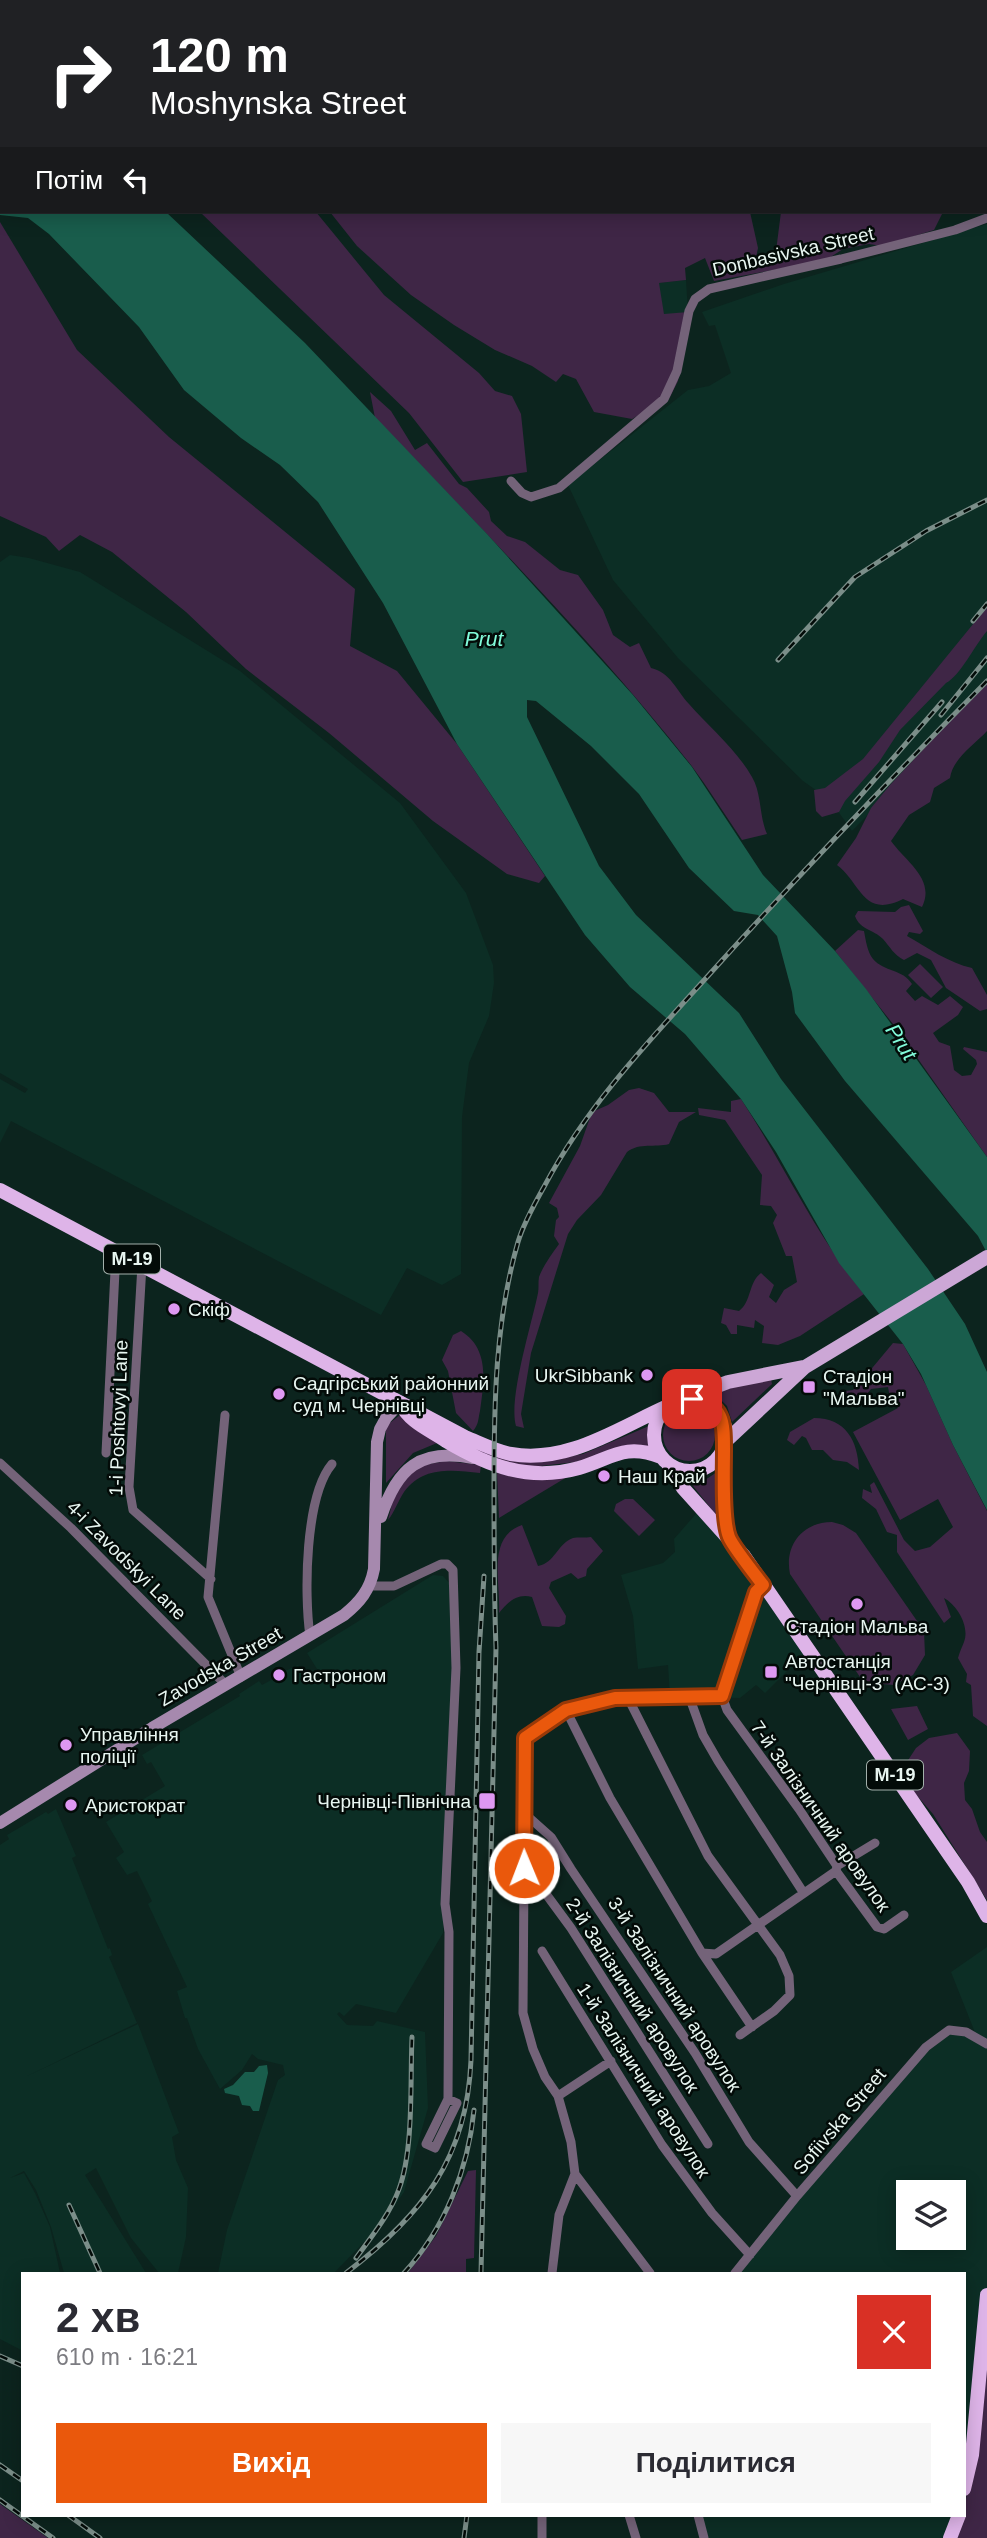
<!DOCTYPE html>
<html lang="uk">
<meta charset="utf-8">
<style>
body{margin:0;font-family:Arial,sans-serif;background:#f7f7f7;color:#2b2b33;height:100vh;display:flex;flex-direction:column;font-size:26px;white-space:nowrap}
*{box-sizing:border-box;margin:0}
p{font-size:23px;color:#7c7c81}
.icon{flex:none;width:38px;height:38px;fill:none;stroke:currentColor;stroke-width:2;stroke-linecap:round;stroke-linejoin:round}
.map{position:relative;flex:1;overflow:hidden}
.panel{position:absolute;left:21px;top:2272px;width:945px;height:245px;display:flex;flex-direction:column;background:#fff;border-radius:0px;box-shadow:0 4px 18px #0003}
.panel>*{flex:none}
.banner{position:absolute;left:0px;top:0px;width:987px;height:214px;box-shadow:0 4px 18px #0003;background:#202124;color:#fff;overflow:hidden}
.fabs{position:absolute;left:896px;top:2180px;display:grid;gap:14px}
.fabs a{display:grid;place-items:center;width:70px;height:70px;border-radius:0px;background:#fff;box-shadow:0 4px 18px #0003;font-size:35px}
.pin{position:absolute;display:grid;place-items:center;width:60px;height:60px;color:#fff;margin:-30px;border-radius:14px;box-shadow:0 4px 10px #0006}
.me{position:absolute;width:77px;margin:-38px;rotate:359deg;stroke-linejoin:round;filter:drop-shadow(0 0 5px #0008)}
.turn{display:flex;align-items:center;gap:24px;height:147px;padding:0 35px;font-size:32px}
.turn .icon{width:91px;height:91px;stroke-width:2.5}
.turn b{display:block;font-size:49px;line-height:60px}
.then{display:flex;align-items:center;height:66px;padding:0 35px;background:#0003;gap:14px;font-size:26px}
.round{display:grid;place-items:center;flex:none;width:74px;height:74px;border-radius:0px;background:#f7f7f7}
.headline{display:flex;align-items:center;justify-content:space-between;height:119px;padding:0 35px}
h1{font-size:42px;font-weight:700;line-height:52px}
.button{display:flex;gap:14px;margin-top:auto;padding:14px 35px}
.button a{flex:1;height:80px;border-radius:0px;background:#ea580c;color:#fff;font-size:28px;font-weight:700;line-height:80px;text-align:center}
.button a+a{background:#f7f7f7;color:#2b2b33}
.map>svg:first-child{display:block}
</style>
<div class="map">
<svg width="987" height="2538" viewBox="0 0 987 2538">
<rect width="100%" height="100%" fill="#0c241e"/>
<!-- built -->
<path fill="#0c2e25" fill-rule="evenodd" d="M 987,224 L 987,694 L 852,831 L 830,800 L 803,781 L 678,658 L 613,580 L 568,485 L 688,390 L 709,386 L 731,373 L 715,325 L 709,326 L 702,312 L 784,284 Z
M 686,280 L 688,312 L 664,315 L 658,283 Z
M 10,555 L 29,558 L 80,572 L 240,671 L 400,803 L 466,893 L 493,965 L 494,983 L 489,1016 L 469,1063 L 462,1117 L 461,1274 L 442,1285 L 407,1268 L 381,1315 L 11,1121 L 0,1143 L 0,1079 L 25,1093 L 28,1089 L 0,1073 L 0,562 Z
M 701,1508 L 809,1649 L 765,1693 L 756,1685 L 740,1698 L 670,1697 L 668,1665 L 638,1669 L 633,1616 L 621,1575 L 663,1563 L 675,1552 L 674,1539 Z
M 433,1575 L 443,1576 L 452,1586 L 454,1668 L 443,1933 L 396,2013 L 356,2004 L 344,2016 L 339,2012 L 337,2014 L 347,2025 L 373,2026 L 377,2021 L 425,2032 L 428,2108 L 404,2192 L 369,2243 L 365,2241 L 334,2273 L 218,2273 L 227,2230 L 278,2080 L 285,2075 L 283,2065 L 258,2059 L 252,2054 L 242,2070 L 220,2089 L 198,2049 L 187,2018 L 185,2018 L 177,1991 L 187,1987 L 148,1904 L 152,1901 L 137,1871 L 127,1875 L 116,1858 L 124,1852 L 106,1822 L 165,1786 L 151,1762 L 147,1764 L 142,1755 L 240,1696 L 239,1694 L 259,1681 L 262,1685 L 273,1679 L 276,1683 L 288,1677 L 285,1671 L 298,1665 L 305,1676 L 317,1669 L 307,1653 Z
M 56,1809 L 76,1856 L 72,1858 L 108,1949 L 110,1948 L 112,1955 L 109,1957 L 137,2023 L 25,2077 L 138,2024 L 179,2133 L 172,2137 L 176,2160 L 188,2188 L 186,2237 L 178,2273 L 159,2273 L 131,2238 L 96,2168 L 85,2175 L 146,2273 L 64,2273 L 51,2227 L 36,2190 L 24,2171 L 10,2178 L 24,2173 L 35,2193 L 50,2227 L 60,2273 L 23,2273 L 23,2351 L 0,2339 L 0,1845 L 9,1839 L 7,1835 L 46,1812 L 48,1814 Z
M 987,1947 L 987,2334 L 964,2506 L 964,2273 L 734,2273 L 941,2032 L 976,2035 L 951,1972 ZM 908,2193 L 954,2193 L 954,2238 L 908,2238 Z
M 697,2515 L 962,2515 L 952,2538 L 703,2538 Z"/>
<!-- green -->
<path fill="#3f2646" d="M 304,0 L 771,0 L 773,2 L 307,2 Z
M 200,212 L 316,212 L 384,295 L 479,373 L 495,391 L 512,396 L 521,414 L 527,472 L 463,482 L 409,413 Z
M 330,212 L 750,212 L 758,248 L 754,267 L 770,264 L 776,251 L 781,212 L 943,212 L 934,230 L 882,246 L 869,244 L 843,249 L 826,260 L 714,281 L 705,258 L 685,268 L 686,280 L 659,283 L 664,314 L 688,312 L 678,381 L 670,397 L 632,419 L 594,412 L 576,379 L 563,374 L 556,382 L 532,366 L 495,350 L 454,325 L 411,295 L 357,246 Z
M 0,222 L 77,350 L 169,437 L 355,589 L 350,646 L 397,671 L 457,744 L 545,876 L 539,883 L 507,874 L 433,821 L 329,733 L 246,669 L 186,612 L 112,552 L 80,535 L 59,551 L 46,537 L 0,516 Z
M 370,392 L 391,411 L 415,450 L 427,443 L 459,484 L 467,488 L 489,512 L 491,521 L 507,536 L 525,542 L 560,570 L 578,575 L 603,610 L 613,635 L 630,647 L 639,643 L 651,668 C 670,672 677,691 689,704 C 710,728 736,749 752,777 C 762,794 759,816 767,834 L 742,840 C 725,815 709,789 691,765 C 594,642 483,530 375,418 Z
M 987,607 L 987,631 C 975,645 960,676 946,683 L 900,730 L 879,762 L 845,801 L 839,812 L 822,817 L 816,811 L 814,790 L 825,788 L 863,759 Z
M 987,681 L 987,731 C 974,745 953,758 950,778 L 934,788 L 930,802 L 909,815 L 891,841 C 905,861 936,879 922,907 L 903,899 C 863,919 861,883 837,865 L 856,838 L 871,808 L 890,785 Z
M 909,905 L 923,931 L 920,934 L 909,932 L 907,936 C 928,948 949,963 972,968 L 987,995 L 987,1009 L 980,1011 L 946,988 L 931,960 L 917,953 L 904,960 C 894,955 890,947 883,939 C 873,929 860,930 855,916 L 858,911 L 895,912 L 901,907 Z
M 858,930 L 864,931 C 866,941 867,951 873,959 C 884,972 903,969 912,984 L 906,991 L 915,1001 L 922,996 L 938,1005 L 950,996 L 963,1007 L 958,1015 L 933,1033 L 939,1042 L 950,1046 L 954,1070 L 962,1076 L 971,1075 L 977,1064 L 976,1060 L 963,1049 L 964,1047 L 987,1052 L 987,1157 L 897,1029 L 835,951 Z
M 920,964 L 943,987 L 931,998 L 908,975 Z
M 639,1088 L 654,1093 L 669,1112 L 696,1112 L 679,1122 L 669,1144 C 655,1148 640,1142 627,1152 L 601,1195 L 577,1220 L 568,1234 L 531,1353 L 521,1414 L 524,1428 L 516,1426 C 508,1399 532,1323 538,1293 C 539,1288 538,1282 539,1277 C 543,1266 552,1254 559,1244 L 554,1236 L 556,1220 L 559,1217 L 557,1208 L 549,1203 L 580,1146 L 592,1112 L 608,1105 L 629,1090 Z
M 741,1099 C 783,1163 815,1234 864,1294 L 800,1336 L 778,1345 L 762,1343 L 764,1326 L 755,1320 L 754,1328 L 737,1325 L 737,1334 L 731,1334 L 726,1325 L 721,1323 L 724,1308 L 739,1311 C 752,1301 748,1283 761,1273 L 774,1285 L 769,1297 L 776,1303 L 784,1290 L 797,1282 L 792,1256 L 786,1256 L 773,1223 L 777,1215 L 771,1206 L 760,1205 L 762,1175 L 725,1120 L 699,1115 L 698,1108 L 731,1112 L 731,1101 Z
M 461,1331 C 490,1349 484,1382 480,1411 C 478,1419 479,1424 473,1431 L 456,1413 L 448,1371 L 442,1360 L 453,1335 Z
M 893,1343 L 903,1344 L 926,1385 L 953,1445 L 987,1511 L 987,1726 L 973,1716 L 971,1685 L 966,1682 L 967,1674 L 958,1658 C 960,1651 962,1647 964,1642 C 970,1626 957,1605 944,1598 L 951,1617 L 944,1623 L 897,1552 L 897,1535 L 887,1532 L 876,1509 L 862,1498 L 863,1489 L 872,1493 L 870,1485 L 874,1482 L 904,1540 L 915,1551 L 930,1547 L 953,1527 L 938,1499 L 900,1520 L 853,1432 L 898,1408 L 890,1398 L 888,1387 L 871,1389 L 861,1402 L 841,1398 L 846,1391 L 853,1390 L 858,1385 Z
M 771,1379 L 772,1384 L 732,1422 L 727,1406 L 713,1392 Z
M663 1435a26 26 0 1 1 52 0a26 26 0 1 1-52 0Z
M 412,1413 L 458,1437 L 556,1459 L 583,1454 L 649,1426 L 649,1446 L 624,1446 L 584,1461 L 532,1467 L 496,1462 Z
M 400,1415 L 437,1443 L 413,1453 L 386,1483 L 386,1426 Z
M 814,1418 C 846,1418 858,1441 859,1470 L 847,1462 L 833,1460 L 823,1450 L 812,1450 L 806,1438 L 802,1436 L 794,1445 L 787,1440 L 790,1432 Z
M 446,1461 L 481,1465 L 480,1473 C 452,1470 423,1466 404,1492 C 398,1501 394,1513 388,1520 L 395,1492 L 418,1466 Z
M 720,1470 L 717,1516 L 689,1481 L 705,1480 Z
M 497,1473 L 506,1475 L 567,1477 L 499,1518 Z
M 625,1499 L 633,1499 L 655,1520 L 639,1536 L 614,1511 L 616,1504 Z
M 832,1522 L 843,1525 L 856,1533 L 924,1631 L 925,1655 L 913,1675 L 894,1685 L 870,1683 L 860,1677 L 790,1574 C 784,1545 803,1522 832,1522 Z
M 522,1525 L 538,1566 C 555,1563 557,1544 573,1538 C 577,1537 586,1538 591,1537 L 603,1551 L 587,1569 L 586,1576 L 578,1579 L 571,1573 L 551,1582 L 549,1588 L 566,1616 L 565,1624 L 559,1627 L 542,1626 L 532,1597 C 517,1593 508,1602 499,1613 C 501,1583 486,1537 522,1525 Z
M 917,1706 L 928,1729 L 908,1740 L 891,1709 Z
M 957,1733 L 970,1751 L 969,1771 L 964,1783 L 965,1800 L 972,1809 L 980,1832 L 987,1842 L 987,1900 L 933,1814 L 912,1790 L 901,1771 L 916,1748 L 929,1738 Z
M 476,2170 L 474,2258 L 466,2259 L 466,2273 L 408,2273 L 436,2236 L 468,2171 Z
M 987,2334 L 987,2538 L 952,2538 L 964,2515 Z
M 0,2504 L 48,2538 L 0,2538 Z"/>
<!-- water -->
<path fill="#195d4c" d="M 0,0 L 4,2 L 2,212 L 166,212 L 305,343 L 487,534 L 633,695 L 692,767 L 763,875 L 835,951 L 866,989 L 987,1157 L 987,1253 L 978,1236 L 845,1081 L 795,1013 L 792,992 L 777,936 L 758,915 L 734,911 L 689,868 L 639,794 L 591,746 L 536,701 L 527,700 L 527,717 L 599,866 L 636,915 L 739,1013 L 781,1079 L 928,1269 L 965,1324 L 987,1372 L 987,1510 L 953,1445 L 921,1374 L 903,1344 L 839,1263 L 776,1152 L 741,1099 L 685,1034 L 630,987 L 585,935 L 457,744 L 383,603 L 318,502 L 280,465 L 241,438 L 184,390 L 139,327 L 49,234 L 28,218 L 0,215 Z
M 267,2065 L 268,2073 L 259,2111 L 253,2111 L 250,2106 L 242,2105 L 239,2096 L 225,2093 L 224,2089 L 233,2085 L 245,2072 L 254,2072 L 259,2066 Z"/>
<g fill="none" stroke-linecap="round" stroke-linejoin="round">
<!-- stream -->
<path stroke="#195d4c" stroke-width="2.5" d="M 754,0 L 757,2
M 985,127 L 987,128"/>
<!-- minor -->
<path stroke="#746379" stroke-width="9" d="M 511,481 L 522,493 L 531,497 L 559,488 L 664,399 L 677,371 L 689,311 L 695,299 L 709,289 L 841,259 L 955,230 L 987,218
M 142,1265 L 129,1487 L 133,1510 L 211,1579
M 225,1415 L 208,1597 L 241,1677
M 106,1453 L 116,1251
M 0,1463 L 71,1528 L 226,1685
M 370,1586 L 394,1586 L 441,1564 L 447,1564 L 453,1570 L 456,1668 L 445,1904 L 449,1932 L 448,2099 L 426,2144 L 435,2148 L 457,2103 L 448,2099
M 310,1636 C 304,1594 305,1496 332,1464
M 689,1696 L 703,1735 L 718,1761 L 803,1892
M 722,1696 L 727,1710 L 799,1809 L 837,1866 L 836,1871 L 877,1927 L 884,1929 L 904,1915
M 628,1698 L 708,1856 L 780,1955 L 789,1976 L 790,1995 L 774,2011 L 740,2035
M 566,1710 L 610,1798 L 702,1953 L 716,1954 L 836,1871
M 523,1812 L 551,1837 L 571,1869 L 695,2053 L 749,2142 L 797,2196
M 837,1866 L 875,1843
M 524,1868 L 535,1879 L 571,1928 L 708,2144
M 542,1951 L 662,2145 L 712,2213 L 750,2255
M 702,1953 L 752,2027
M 558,2096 L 611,2061
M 575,2174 L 571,2142 L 558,2096 L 545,2077 L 533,2049 L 523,2013 L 525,1738 L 566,1710 L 615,1698 L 722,1696 L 756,1592 L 763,1585
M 575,2174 L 650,2273
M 552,2273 L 559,2215 L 575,2174
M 735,2273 L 797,2196 L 926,2047 L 949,2030 L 966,2032 L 987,2044
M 542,2515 L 542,2538
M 629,2515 L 636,2538
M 698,2515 L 704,2538"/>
<!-- secondary -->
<path stroke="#a689ae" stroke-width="12" d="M 381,1517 C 397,1468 420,1448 473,1458
M 0,1823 L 152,1728 L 344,1615 C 360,1602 370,1590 374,1569 L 377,1442 L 380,1429 L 386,1418 L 401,1402"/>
<!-- primary -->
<path stroke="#cca7d6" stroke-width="14" d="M 681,1400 L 728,1382 L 803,1367
M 726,1441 L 805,1367 L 987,1257"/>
<!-- trunk -->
<path stroke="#deb4e8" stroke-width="14" d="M 0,1190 L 465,1437 C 480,1443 495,1451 511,1454 C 568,1464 618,1428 668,1406
M654 1435a36 36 0 1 1 72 0a36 36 0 1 1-72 0Z
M 401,1404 C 409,1422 430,1430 446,1441 C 488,1466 529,1482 579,1468 C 612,1458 625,1443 661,1457
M 724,1448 L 725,1509 L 729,1537
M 668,1464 L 683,1488 L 744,1556 L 968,1882 L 987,1916
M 964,2489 L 972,2455 L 987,2295
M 950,2538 L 959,2515"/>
<defs>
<path id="rail" d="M 973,621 L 987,604
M 778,660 L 855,577 L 926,531 L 987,500
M 941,715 L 987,658
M 855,802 L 942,702
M 69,2205 L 100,2273
M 356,2258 C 372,2236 390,2214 399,2189 C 414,2149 410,2081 412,2037
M 346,2273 C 422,2215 467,2159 471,2060 L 479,1652 L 484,1576
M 404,2273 C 445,2228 468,2170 474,2110
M 481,2273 L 496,1648 C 494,1594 494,1541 494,1487 C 494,1404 495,1322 518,1242 C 524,1222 535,1203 545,1185 C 587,1106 647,1043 707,977 C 798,876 891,778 987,681
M 0,2356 L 23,2366
M 0,2465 L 23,2481
M 0,2500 L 53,2538
M 68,2515 L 100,2538
M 464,2538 L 467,2515"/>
</defs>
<!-- rail casing -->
<use href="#rail" stroke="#7b8e89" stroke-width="5"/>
<!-- rail -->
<use href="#rail" stroke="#030b08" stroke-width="2.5" stroke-dasharray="8" stroke-linecap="butt"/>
</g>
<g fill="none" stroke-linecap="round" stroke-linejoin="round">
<defs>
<path id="route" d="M 524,1868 L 525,1738 L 566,1710 L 615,1698 L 722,1696 L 756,1592 L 763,1585 C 756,1576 732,1545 729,1537 C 722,1519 724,1471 724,1451 C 724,1424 725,1404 692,1399"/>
</defs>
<!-- route casing -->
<use href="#route" stroke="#983908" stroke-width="18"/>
<!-- route -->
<use href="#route" stroke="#ea580c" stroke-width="12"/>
</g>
<!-- markers -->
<g fill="#de98f2" stroke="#030b08" stroke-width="2.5">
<circle cx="174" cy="1309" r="7"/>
<circle cx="647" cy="1375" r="7"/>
<rect x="802" y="1380" width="14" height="14" rx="3.5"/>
<circle cx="279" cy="1394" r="7"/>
<circle cx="604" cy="1476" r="7"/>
<circle cx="857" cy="1604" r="7"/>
<rect x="764" y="1665" width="14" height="14" rx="3.5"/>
<circle cx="279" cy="1675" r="7"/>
<circle cx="66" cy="1745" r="7"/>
<rect x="478" y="1792" width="18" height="18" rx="3.5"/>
<circle cx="71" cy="1805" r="7"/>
</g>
<g text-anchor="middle" stroke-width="5" stroke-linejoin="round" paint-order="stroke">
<!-- shield labels -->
<g fill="#030b08" stroke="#a3b0ab" stroke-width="2">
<rect x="104" y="1244.5" width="56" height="29" rx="5"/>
<rect x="867" y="1760.5" width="56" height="29" rx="5"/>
</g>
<g font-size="18" font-weight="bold" fill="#e8f6f1">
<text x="132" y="1265">М-19</text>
<text x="895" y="1781">М-19</text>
</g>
<!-- street labels -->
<g font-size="19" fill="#e8f6f1" stroke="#030b08">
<text transform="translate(793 251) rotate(-13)" y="7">Donbasivska Street</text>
<text transform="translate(118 1418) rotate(-88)" y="7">1-i Poshtovyi Lane</text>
<text transform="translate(127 1560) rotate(45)" y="7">4-i Zavodskyi Lane</text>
<text transform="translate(220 1666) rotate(-30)" y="7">Zavodska Street</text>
<text transform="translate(821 1816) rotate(55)" y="7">7-й Залізничний аровулок</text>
<text transform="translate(675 1994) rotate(57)" y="7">3-й Залізничний аровулок</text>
<text transform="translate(633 1995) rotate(57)" y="7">2-й Залізничний аровулок</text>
<text transform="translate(644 2080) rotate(57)" y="7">1-й Залізничний аровулок</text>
<text transform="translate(839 2121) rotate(-50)" y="7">Sofiivska Street</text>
</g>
<!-- poi labels -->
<g font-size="19" fill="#e8f6f1" stroke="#030b08" text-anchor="start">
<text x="188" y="1316">Скіф</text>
<text x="633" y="1382" text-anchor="end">UkrSibbank</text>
<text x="823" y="1383">Стадіон<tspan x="823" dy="22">"Мальва"</tspan></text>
<text x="293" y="1390">Садгірський районний<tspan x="293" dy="22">суд м. Чернівці</tspan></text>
<text x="618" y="1483">Наш Край</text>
<text x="857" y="1633" text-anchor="middle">Стадіон Мальва</text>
<text x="785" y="1668">Автостанція<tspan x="785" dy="22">"Чернівці-3" (АС-3)</tspan></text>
<text x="293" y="1682">Гастроном</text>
<text x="80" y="1741">Управління<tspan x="80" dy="22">поліції</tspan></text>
<text x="471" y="1808" text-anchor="end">Чернівці-Північна</text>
<text x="85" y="1812">Аристократ</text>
</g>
<!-- water labels -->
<g font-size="21" font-style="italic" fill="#82fbda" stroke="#030b08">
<text x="484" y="646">Prut</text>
<text transform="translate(901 1042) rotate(57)" y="7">Prut</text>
</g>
</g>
</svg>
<div class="fabs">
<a><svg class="icon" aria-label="layers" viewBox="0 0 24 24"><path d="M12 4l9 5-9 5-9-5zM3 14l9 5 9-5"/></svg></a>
</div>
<div class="pin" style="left:692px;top:1399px;background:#d93025"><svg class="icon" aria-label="arrive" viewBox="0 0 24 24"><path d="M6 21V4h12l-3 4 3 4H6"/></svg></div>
<svg class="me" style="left:524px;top:1868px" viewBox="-20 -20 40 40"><circle r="17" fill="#ea580c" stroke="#fff" stroke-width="3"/><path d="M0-11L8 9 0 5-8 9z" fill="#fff"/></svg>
<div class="banner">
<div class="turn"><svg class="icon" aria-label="right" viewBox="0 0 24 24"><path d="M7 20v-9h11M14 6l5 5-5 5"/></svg><div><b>120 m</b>Moshynska Street</div></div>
<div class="then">Потім<svg class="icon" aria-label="left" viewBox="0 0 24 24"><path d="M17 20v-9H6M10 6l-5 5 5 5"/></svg></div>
</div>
<section class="panel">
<div class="headline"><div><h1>2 хв</h1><p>610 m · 16:21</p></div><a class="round" style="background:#d93025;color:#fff"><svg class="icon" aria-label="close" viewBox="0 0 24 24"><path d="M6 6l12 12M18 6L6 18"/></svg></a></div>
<div class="button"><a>Вихід</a><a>Поділитися</a></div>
</section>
</div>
